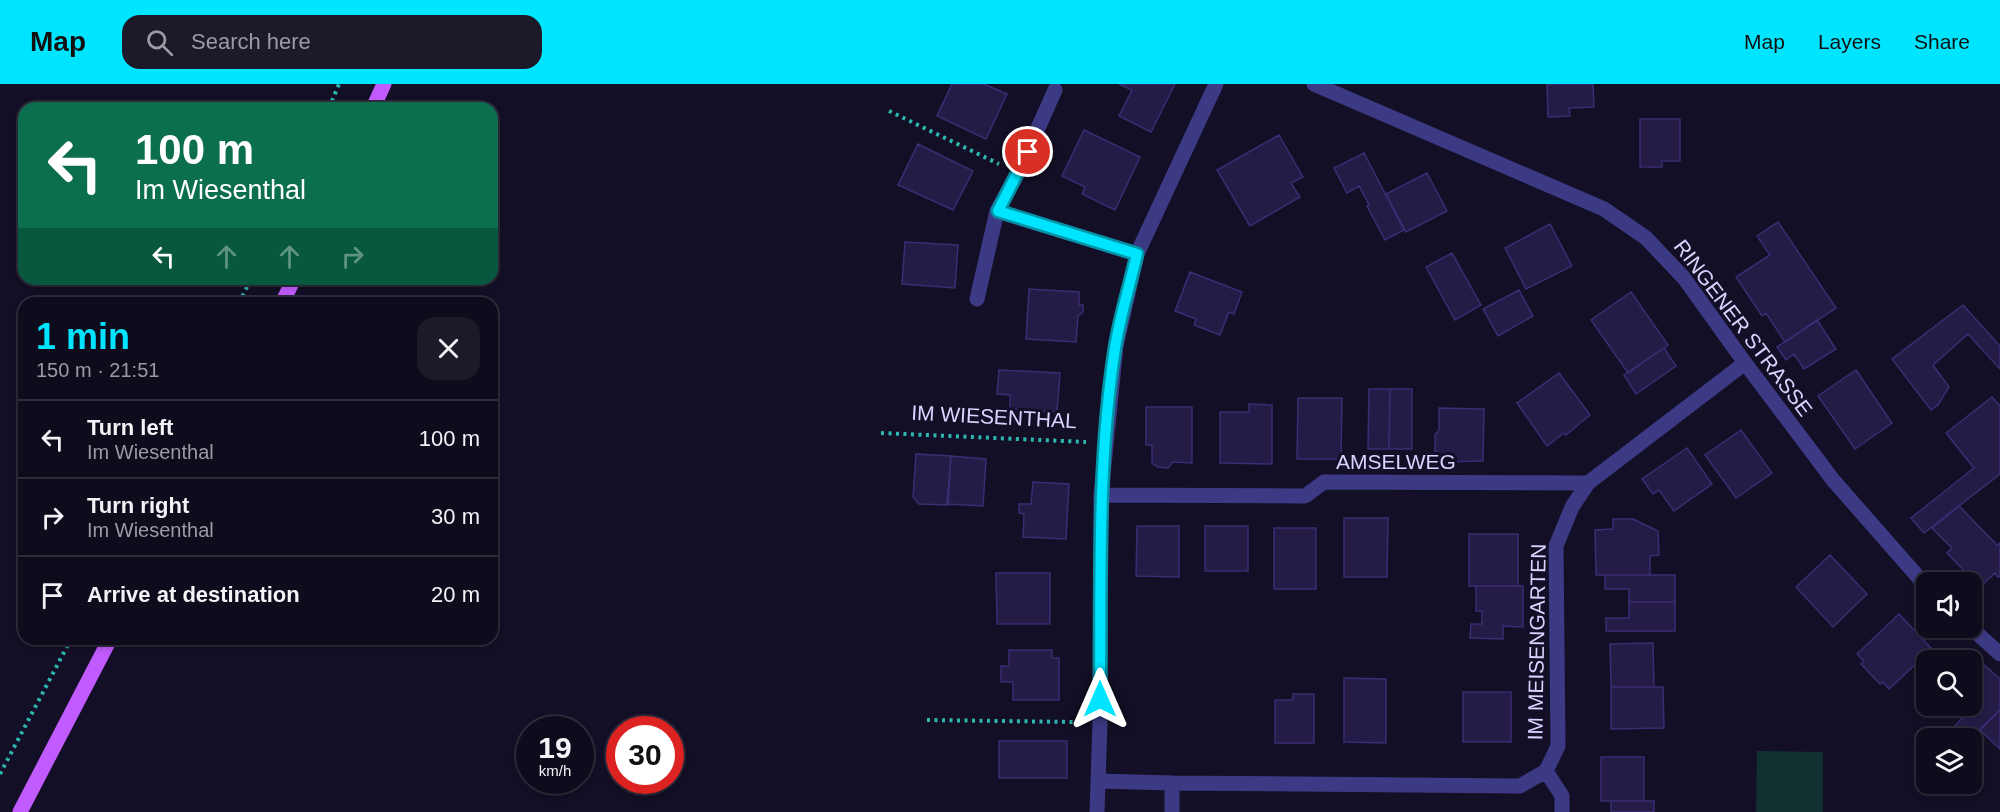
<!DOCTYPE html>
<meta charset="utf-8">
<style>
body{margin:0;font-family:Arial,sans-serif;background:#1c1929;color:#f1f3f6;height:100vh;display:flex;flex-direction:column;font-size:22px;white-space:nowrap}
*{box-sizing:border-box;margin:0}
p{font-size:20px;color:#9b9ba3}
.icon{flex:none;width:33px;height:33px;fill:none;stroke:currentColor;stroke-width:2;stroke-linecap:round;stroke-linejoin:round}
.map{position:relative;flex:1;overflow:hidden}
.details{position:absolute;left:18px;top:213px;width:480px;height:348px;display:flex;flex-direction:column;background:#0e0b1c;border-radius:18px;box-shadow:0 3px 9px #0003,0 0 0 2px #2e2b3b}
.details>*{flex:none}
.guide{position:absolute;left:18px;top:18px;width:480px;height:183px;border-radius:18px;box-shadow:0 3px 9px #0003,0 0 0 2px #2e2b3b;background:#0b6e4f;color:#fff;overflow:hidden}
.buttons{position:absolute;left:1916px;top:488px;display:grid;gap:12px}
.buttons a{display:grid;place-items:center;width:66px;height:66px;border-radius:12px;background:#0e0b1c;box-shadow:0 3px 9px #0003,0 0 0 2px #2e2b3b;font-size:30px}
.speed{position:absolute;left:516px;top:632px;display:flex;gap:12px;font-size:30px;font-weight:700;text-align:center}
.speed>*{display:grid;place-content:center;width:78px;height:78px;border-radius:50%;background:#0e0b1c;box-shadow:0 3px 9px #0003,0 0 0 2px #2e2b3b;line-height:1}
.speed small{font-size:15px;font-weight:400}
.speed .limit{border:9px solid #d22;background:#fff;color:#111}
.pin{position:absolute;display:grid;place-items:center;width:51px;height:51px;color:#fff;margin:-26px;border:3px solid #fff;border-radius:50%;box-shadow:0 2px 6px #0007}
.me{position:absolute;width:66px;margin:-33px;rotate:0deg;stroke-linejoin:round;filter:drop-shadow(0 0 4px #0008)}
.turn{display:flex;align-items:center;gap:21px;height:126px;padding:0 18px;font-size:27px}
.turn .icon{width:78px;height:78px;stroke-width:2.5}
.turn b{display:block;font-size:42px;line-height:51px}
.lanes{display:flex;align-items:center;height:57px;padding:0 18px;background:#0003;justify-content:center;gap:30px;direction:ltr}
.lanes .off{opacity:.35}
.round{display:grid;place-items:center;flex:none;width:63px;height:63px;border-radius:18px;background:#1c1929}
.headline{display:flex;align-items:center;justify-content:space-between;height:102px;padding:0 18px}
h1{font-size:36px;font-weight:800;line-height:45px;color:#00e5ff}
ul{padding:0;list-style:none}
li{display:flex;align-items:center;gap:18px;height:78px;padding:0 18px;border-top:2px solid #2e2b3b}
li div{flex:1}
li b{display:block;font-size:22px}
li em{font-style:normal}
header{display:flex;align-items:center;gap:36px;box-sizing:border-box;height:84px;padding:0 30px;background:#00e5ff;color:#111}
header strong{font-size:28px}
nav{display:flex;gap:33px;margin-inline-start:auto;font-size:21px}
.search{width:420px;height:54px;background:#1c1929;display:flex;align-items:center;gap:15px;box-sizing:border-box;padding:0 21px;border-radius:18px;color:#9b9ba3;font-size:22px}
.map>svg:first-child{display:block}
</style>
<header>
<strong>Map</strong>
<div class="search"><svg class="icon" aria-label="search" viewBox="0 0 24 24"><circle cx="10" cy="10" r="6"/><path d="M15 15l6 6"/></svg>Search here</div>
<nav><a>Map</a><a>Layers</a><a>Share</a></nav>
</header>
<div class="map">
<svg width="2000" height="728" viewBox="0 0 2000 728">
<rect width="100%" height="100%" fill="#130f26"/>
<!-- green -->
<path fill="#12302f" d="M 1757,667 L 1823,668 L 1823,728 L 1756,728 Z"/>
<!-- building -->
<path fill="#241b47" stroke="#3b2d73" stroke-width="1.5" d="M 952,0 L 984,0 L 1007,10 L 986,55 L 937,32 Z
M 1119,0 L 1175,0 L 1151,48 L 1119,32 L 1132,6 Z
M 1547,0 L 1593,0 L 1594,23 L 1569,24 L 1570,32 L 1548,33 Z
M 1640,35 L 1680,35 L 1680,77 L 1662,77 L 1662,83 L 1640,83 Z
M 1084,46 L 1140,73 L 1115,126 L 1082,110 L 1085,103 L 1062,92 Z
M 1279,51 L 1303,93 L 1291,99 L 1300,113 L 1250,142 L 1217,86 Z
M 918,60 L 973,87 L 953,126 L 898,101 Z
M 1364,69 L 1404,146 L 1385,156 L 1367,122 L 1369,121 L 1359,102 L 1347,109 L 1334,84 Z
M 1427,89 L 1447,127 L 1406,148 L 1386,110 Z
M 1778,138 L 1836,224 L 1785,258 L 1766,229 L 1762,232 L 1736,193 L 1770,171 L 1757,152 Z
M 1550,140 L 1572,182 L 1526,205 L 1505,164 Z
M 905,158 L 958,161 L 955,204 L 902,200 Z
M 1452,169 L 1481,221 L 1455,236 L 1426,183 Z
M 1190,188 L 1242,208 L 1234,230 L 1229,228 L 1220,251 L 1194,241 L 1196,235 L 1175,227 Z
M 1029,205 L 1079,208 L 1079,221 L 1083,221 L 1083,228 L 1078,232 L 1076,258 L 1026,255 Z
M 1519,206 L 1533,232 L 1498,252 L 1483,225 Z
M 1631,208 L 1668,261 L 1628,289 L 1591,236 Z
M 1963,221 L 2000,262 L 2000,285 L 1968,250 L 1933,281 L 1949,303 L 1938,321 L 1931,326 L 1892,275 Z
M 1817,236 L 1836,265 L 1804,285 L 1794,270 L 1786,276 L 1777,263 Z
M 1664,264 L 1676,282 L 1636,310 L 1624,291 Z
M 999,286 L 1060,289 L 1057,328 L 1010,325 L 1010,311 L 997,310 Z
M 1856,286 L 1892,339 L 1855,365 L 1818,312 Z
M 1559,289 L 1590,331 L 1566,351 L 1564,349 L 1547,362 L 1517,319 Z
M 1369,305 L 1390,305 L 1389,365 L 1368,365 Z
M 1390,305 L 1412,305 L 1412,365 L 1389,365 Z
M 1992,313 L 2000,322 L 2000,390 L 1924,449 L 1911,434 L 1974,384 L 1946,349 Z
M 1298,314 L 1342,314 L 1341,375 L 1297,375 Z
M 1249,320 L 1272,321 L 1272,380 L 1220,379 L 1220,328 L 1249,328 Z
M 1146,323 L 1192,323 L 1192,379 L 1173,378 L 1168,384 L 1158,383 L 1152,379 L 1152,361 L 1146,361 Z
M 1439,324 L 1484,325 L 1483,377 L 1438,378 L 1438,368 L 1435,368 L 1435,351 L 1439,346 Z
M 1741,346 L 1772,389 L 1736,414 L 1705,371 Z
M 1687,364 L 1712,400 L 1674,427 L 1659,406 L 1653,410 L 1642,395 Z
M 916,370 L 951,372 L 948,421 L 919,420 L 913,413 Z
M 951,372 L 986,375 L 983,422 L 947,420 Z
M 1033,398 L 1069,400 L 1066,455 L 1023,453 L 1024,430 L 1019,429 L 1019,420 L 1031,420 Z
M 1959,422 L 1997,461 L 2000,459 L 2000,492 L 1998,493 L 1995,489 L 1980,503 L 1947,469 L 1952,464 L 1932,444 Z
M 1344,434 L 1388,434 L 1387,493 L 1344,493 Z
M 1613,435 L 1633,435 L 1658,447 L 1659,471 L 1650,472 L 1650,491 L 1596,491 L 1595,446 L 1613,445 Z
M 1137,442 L 1179,442 L 1179,493 L 1136,492 Z
M 1205,442 L 1248,442 L 1248,487 L 1205,487 Z
M 1274,444 L 1316,444 L 1316,505 L 1274,505 Z
M 1469,450 L 1518,450 L 1518,502 L 1469,502 Z
M 1830,471 L 1867,510 L 1833,543 L 1796,503 Z
M 996,489 L 1050,489 L 1050,540 L 997,540 Z
M 1605,491 L 1675,491 L 1675,518 L 1629,518 L 1629,505 L 1605,505 Z
M 1476,502 L 1523,502 L 1523,543 L 1503,542 L 1503,555 L 1470,554 L 1471,540 L 1482,540 L 1482,527 L 1476,527 Z
M 1629,518 L 1675,518 L 1675,547 L 1606,547 L 1606,534 L 1629,534 Z
M 1899,530 L 1932,565 L 1889,605 L 1883,598 L 1880,600 L 1861,580 L 1864,577 L 1857,570 Z
M 1653,559 L 1654,603 L 1611,603 L 1610,560 Z
M 1009,566 L 1052,566 L 1052,574 L 1059,574 L 1059,616 L 1013,616 L 1013,598 L 1001,598 L 1001,582 L 1009,582 Z
M 1981,578 L 2000,595 L 2000,626 L 1971,654 L 1951,654 L 1946,648 L 1949,646 L 1950,647 L 1967,629 L 1978,624 L 1971,617 L 1971,588 Z
M 1344,594 L 1386,595 L 1386,659 L 1344,658 Z
M 1611,603 L 1663,603 L 1664,644 L 1611,645 Z
M 1463,608 L 1511,608 L 1511,658 L 1463,658 Z
M 1293,610 L 1314,610 L 1314,659 L 1275,659 L 1275,616 L 1293,616 Z
M 2000,626 L 2000,665 L 1980,646 Z
M 999,657 L 1067,657 L 1067,694 L 999,694 Z
M 1601,673 L 1644,673 L 1644,717 L 1601,717 Z
M 1611,717 L 1654,717 L 1654,728 L 1611,728 Z"/>
<g fill="none" stroke-linecap="round" stroke-linejoin="round">
<!-- path -->
<path stroke="#2fb8b0" stroke-width="4" stroke-dasharray="3 4.5" stroke-linecap="butt" d="M 329,24 L 339,0
M 889,27 L 999,80
M 239,219 L 251,195
M 881,349 L 1086,358
M 927,636 L 1078,638
M 0,690 L 71,555"/>
<!-- minor -->
<path stroke="#3d3a85" stroke-width="15" d="M 1314,0 L 1604,125 L 1646,154 L 1684,194 L 1745,279 L 1833,396 L 1926,502
M 1055,6 L 1018,89 L 997,127 L 1137,170
M 977,215 L 997,127
M 1101,411 L 1305,412 L 1324,398 L 1588,399
M 1970,543 L 2000,570
M 1546,687 L 1562,712 L 1562,728
M 1172,699 L 1520,702 L 1546,687 L 1558,662 L 1556,462 L 1572,423 L 1588,399 L 1745,279
M 1097,728 L 1098,697
M 1172,728 L 1172,699 L 1098,697 L 1100,638 L 1101,411 L 1116,262 L 1137,170 L 1216,0"/>
<!-- major -->
<path stroke="#c25bff" stroke-width="15" d="M 373,24 L 384,0
M 282,219 L 294,195
M 20,728 L 110,555"/>
</g>
<g fill="none" stroke-linecap="round" stroke-linejoin="round">
<defs>
<path id="route" d="M 1028,68 L 998,127 L 1137,170 C 1130,201 1120,232 1115,264 C 1097,380 1101,498 1100,615"/>
</defs>
<!-- route casing -->
<use href="#route" stroke="#0095a6" stroke-width="15"/>
<!-- route -->
<use href="#route" stroke="#00e5ff" stroke-width="10"/>
</g>
<g text-anchor="middle" stroke-width="6" stroke-linejoin="round" paint-order="stroke">
<!-- street labels -->
<g font-size="21" fill="#d9d4ff" stroke="#130f26">
<text transform="translate(1743 244) rotate(53)" y="7">RINGENER STRASSE</text>
<text transform="translate(994 333) rotate(3)" y="7">IM WIESENTHAL</text>
<text x="1396" y="385">AMSELWEG</text>
<text transform="translate(1537 558) rotate(-89)" y="7">IM MEISENGARTEN</text>
</g>
</g>
</svg>
<div class="buttons">
<a><svg class="icon" aria-label="sound" viewBox="0 0 24 24"><path d="M4 9h4l5-4v14l-5-4H4zM17 9q2 3 0 6"/></svg></a>
<a><svg class="icon" aria-label="search" viewBox="0 0 24 24"><circle cx="10" cy="10" r="6"/><path d="M15 15l6 6"/></svg></a>
<a><svg class="icon" aria-label="layers" viewBox="0 0 24 24"><path d="M12 4l9 5-9 5-9-5zM3 14l9 5 9-5"/></svg></a>
</div>
<div class="speed"><div>19<small>km/h</small></div><div class="limit">30</div></div>
<div class="pin" style="left:1028px;top:68px;background:#d93025"><svg class="icon" aria-label="arrive" viewBox="0 0 24 24"><path d="M6 21V4h12l-3 4 3 4H6"/></svg></div>
<svg class="me" style="left:1100px;top:615px" viewBox="-20 -20 40 40"><path d="M0-17L14 15 0 8-14 15z" fill="#00e5ff" stroke="#fff" stroke-width="4"/></svg>
<div class="guide">
<div class="turn"><svg class="icon" aria-label="left" viewBox="0 0 24 24"><path d="M17 20v-9H6M10 6l-5 5 5 5"/></svg><div><b>100 m</b>Im Wiesenthal</div></div>
<div class="lanes"><svg class="icon" aria-label="left" viewBox="0 0 24 24"><path d="M17 20v-9H6M10 6l-5 5 5 5"/></svg><svg class="icon off" aria-label="ahead" viewBox="0 0 24 24"><path d="M12 20V5M6 11l6-6 6 6"/></svg><svg class="icon off" aria-label="ahead" viewBox="0 0 24 24"><path d="M12 20V5M6 11l6-6 6 6"/></svg><svg class="icon off" aria-label="right" viewBox="0 0 24 24"><path d="M7 20v-9h11M14 6l5 5-5 5"/></svg></div>
</div>
<section class="details">
<div class="headline"><div><h1>1 min</h1><p>150 m · 21:51</p></div><a class="round"><svg class="icon" aria-label="close" viewBox="0 0 24 24"><path d="M6 6l12 12M18 6L6 18"/></svg></a></div>
<ul>
<li><svg class="icon" aria-label="left" viewBox="0 0 24 24"><path d="M17 20v-9H6M10 6l-5 5 5 5"/></svg><div><b>Turn left</b><p>Im Wiesenthal</p></div><em>100 m</em></li>
<li><svg class="icon" aria-label="right" viewBox="0 0 24 24"><path d="M7 20v-9h11M14 6l5 5-5 5"/></svg><div><b>Turn right</b><p>Im Wiesenthal</p></div><em>30 m</em></li>
<li><svg class="icon" aria-label="arrive" viewBox="0 0 24 24"><path d="M6 21V4h12l-3 4 3 4H6"/></svg><div><b>Arrive at destination</b></div><em>20 m</em></li>
</ul>
</section>
</div>
